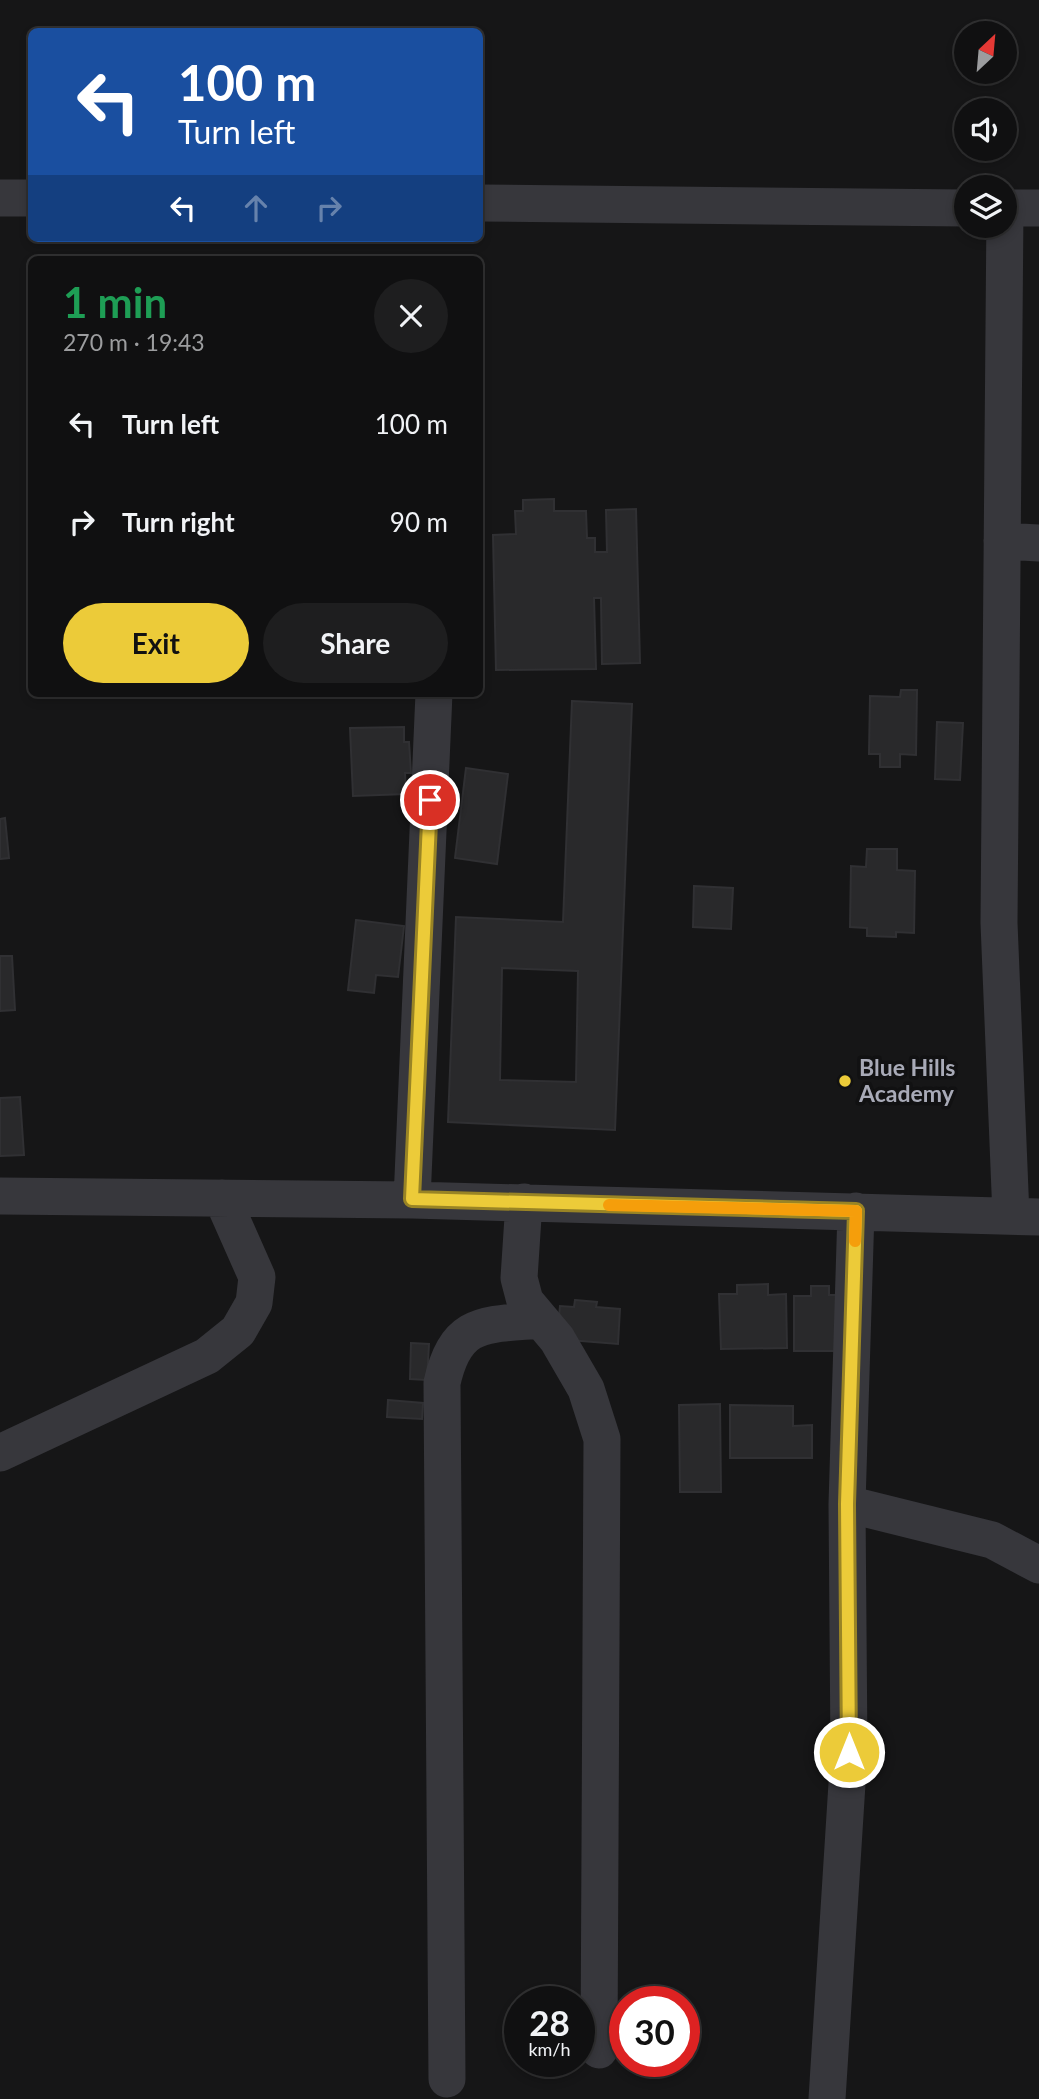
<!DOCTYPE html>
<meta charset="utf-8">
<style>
body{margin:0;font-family:Lato,sans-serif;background:#1e1e1f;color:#f1f3f6;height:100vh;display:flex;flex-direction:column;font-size:26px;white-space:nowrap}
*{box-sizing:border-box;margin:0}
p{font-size:23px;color:#9c9d9f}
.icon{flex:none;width:38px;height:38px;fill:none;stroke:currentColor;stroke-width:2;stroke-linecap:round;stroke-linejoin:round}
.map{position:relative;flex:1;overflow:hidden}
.details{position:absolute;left:28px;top:256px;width:455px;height:441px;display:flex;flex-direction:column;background:#101011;border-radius:10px;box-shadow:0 4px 10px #0003,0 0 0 2px #303031}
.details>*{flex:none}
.top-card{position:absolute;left:28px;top:28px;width:455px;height:214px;border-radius:10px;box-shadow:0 4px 10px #0003,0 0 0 2px #303031;background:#1a4fa0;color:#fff;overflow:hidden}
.needle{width:46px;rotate:26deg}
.tools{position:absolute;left:954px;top:21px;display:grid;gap:14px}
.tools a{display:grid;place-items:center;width:63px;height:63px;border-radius:50%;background:#101011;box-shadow:0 4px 10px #0003,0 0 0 2px #303031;font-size:35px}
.speed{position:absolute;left:504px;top:1986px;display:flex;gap:14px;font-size:35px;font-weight:700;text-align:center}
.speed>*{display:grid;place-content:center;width:91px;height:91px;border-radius:50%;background:#101011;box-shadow:0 4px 10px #0003,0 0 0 2px #303031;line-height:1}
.speed small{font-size:18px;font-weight:400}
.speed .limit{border:10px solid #d22;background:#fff;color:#111}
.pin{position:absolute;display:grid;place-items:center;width:60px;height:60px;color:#fff;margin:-30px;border:4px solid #fff;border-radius:50%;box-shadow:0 2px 7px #0007}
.me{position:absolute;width:77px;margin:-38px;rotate:0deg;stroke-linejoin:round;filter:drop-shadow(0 0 5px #0008)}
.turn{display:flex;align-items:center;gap:24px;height:147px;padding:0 35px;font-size:32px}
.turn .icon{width:91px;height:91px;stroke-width:2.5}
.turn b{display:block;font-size:49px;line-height:60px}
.lanes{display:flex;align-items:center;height:66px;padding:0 35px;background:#0003;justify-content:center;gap:35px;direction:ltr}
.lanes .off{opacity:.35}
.round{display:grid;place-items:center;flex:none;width:74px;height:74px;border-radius:37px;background:#1e1e1f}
.summary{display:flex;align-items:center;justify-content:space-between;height:119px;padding:0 35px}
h1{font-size:42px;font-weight:700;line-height:52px;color:#1e9e55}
.action{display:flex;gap:14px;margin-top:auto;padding:14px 35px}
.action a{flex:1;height:80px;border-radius:42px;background:#eccb39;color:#111;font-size:28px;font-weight:700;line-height:80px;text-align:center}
.action a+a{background:#1e1e1f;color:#f1f3f6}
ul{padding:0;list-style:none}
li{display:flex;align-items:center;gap:21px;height:98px;padding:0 35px}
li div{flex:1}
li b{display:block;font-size:26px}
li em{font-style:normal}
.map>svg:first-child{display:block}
</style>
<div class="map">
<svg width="1039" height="2099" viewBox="0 0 1039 2099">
<rect width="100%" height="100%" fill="#161617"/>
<!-- building -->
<path fill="#29292b" stroke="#303033" stroke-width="2" fill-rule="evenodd" d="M 554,499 L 554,511 L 586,511 L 587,538 L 595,538 L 595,552 L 607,552 L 606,510 L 636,509 L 640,663 L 602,664 L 601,598 L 594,598 L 596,669 L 496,670 L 493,535 L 516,534 L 515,511 L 523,511 L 523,500 Z
M 901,690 L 917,690 L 916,755 L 900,754 L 900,767 L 880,767 L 880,754 L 869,754 L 870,696 L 900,697 Z
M 572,701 L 632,704 L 615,1130 L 448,1122 L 456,917 L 563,922 ZM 502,968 L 578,971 L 576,1082 L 500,1080 Z
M 937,722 L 963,723 L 960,780 L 935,779 Z
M 404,727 L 404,742 L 409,742 L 411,773 L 405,773 L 406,794 L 353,796 L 350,728 Z
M 466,768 L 508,774 L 497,864 L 455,858 Z
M 5,818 L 9,858 L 0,859 L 0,819 Z
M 867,849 L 897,849 L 897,870 L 915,871 L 914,933 L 896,932 L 896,937 L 867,936 L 867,928 L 850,927 L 851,866 L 866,867 Z
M 694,886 L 733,888 L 731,929 L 693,927 Z
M 356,920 L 404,926 L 398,977 L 376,975 L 374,993 L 348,990 Z
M 0,956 L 12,956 L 15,1010 L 0,1011 Z
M 20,1097 L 24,1155 L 0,1156 L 0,1098 Z
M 768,1284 L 768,1295 L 786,1294 L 787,1348 L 721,1349 L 719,1294 L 737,1294 L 737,1285 Z
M 811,1286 L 829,1286 L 829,1295 L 845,1295 L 845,1351 L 794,1351 L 794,1296 L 811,1296 Z
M 575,1300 L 597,1302 L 596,1307 L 620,1309 L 618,1344 L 557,1339 L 560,1306 L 574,1307 Z
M 411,1343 L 429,1344 L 427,1380 L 410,1379 Z
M 388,1400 L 423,1403 L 422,1419 L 387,1417 Z
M 720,1404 L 721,1492 L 680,1492 L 679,1405 Z
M 730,1405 L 793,1406 L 793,1426 L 812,1425 L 812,1458 L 730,1458 Z"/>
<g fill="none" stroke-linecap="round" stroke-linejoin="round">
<!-- minor -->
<path stroke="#37373c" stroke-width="37" d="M 0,198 L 32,198
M 480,203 L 966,208
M 1004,208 L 1039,208
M 1005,208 L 999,923 L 1011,1216
M 1002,541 L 1039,543
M 0,1196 L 412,1200 L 1039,1217
M 412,1200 L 434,693
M 524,1202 L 519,1278 L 525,1301 L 557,1339 L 586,1389 L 602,1439 L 599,2050
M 0,1453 L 207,1356 L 238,1331 L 254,1303 L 257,1277 L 222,1198
M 847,1504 L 992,1540 L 1039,1565
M 447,2079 L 442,1383 C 456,1320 484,1325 541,1320
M 827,2099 L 849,1752 L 847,1504 L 856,1211"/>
</g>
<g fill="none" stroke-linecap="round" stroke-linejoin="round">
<defs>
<path id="route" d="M 430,800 L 412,1199 L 856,1211 L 847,1504 L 849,1752"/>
</defs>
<!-- route casing -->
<use href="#route" stroke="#998425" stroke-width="18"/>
<!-- route -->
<use href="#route" stroke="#eccb39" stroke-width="12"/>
<!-- slow -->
<path stroke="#f59e0b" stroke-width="12" d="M 609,1205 L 856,1211 L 855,1241"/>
</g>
<!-- markers -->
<circle fill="#eccb39" stroke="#111112" stroke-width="2.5" cx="845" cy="1081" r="7"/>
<g text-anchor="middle" stroke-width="7" stroke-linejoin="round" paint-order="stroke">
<!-- poi labels -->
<g font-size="23" font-weight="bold" fill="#a8aab7" stroke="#111112" text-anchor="start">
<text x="859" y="1076">Blue Hills<tspan x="859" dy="26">Academy</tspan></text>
</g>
</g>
</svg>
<div class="tools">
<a><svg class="needle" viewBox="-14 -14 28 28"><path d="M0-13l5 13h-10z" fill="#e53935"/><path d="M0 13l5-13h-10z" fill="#9c9d9f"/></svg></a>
<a><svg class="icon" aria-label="sound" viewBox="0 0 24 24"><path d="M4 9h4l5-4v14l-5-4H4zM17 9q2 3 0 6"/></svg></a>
<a><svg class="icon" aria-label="layers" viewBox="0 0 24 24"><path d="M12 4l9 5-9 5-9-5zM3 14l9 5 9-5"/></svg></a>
</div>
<div class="speed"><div>28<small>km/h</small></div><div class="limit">30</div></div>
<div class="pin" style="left:430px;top:800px;background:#d93025"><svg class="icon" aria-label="arrive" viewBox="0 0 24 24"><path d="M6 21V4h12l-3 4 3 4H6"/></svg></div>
<svg class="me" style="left:849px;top:1752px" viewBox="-20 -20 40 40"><circle r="17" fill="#eccb39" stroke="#fff" stroke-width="3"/><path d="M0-11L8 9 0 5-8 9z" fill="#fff"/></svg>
<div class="top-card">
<div class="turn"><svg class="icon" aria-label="left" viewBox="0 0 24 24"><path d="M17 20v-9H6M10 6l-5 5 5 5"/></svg><div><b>100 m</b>Turn left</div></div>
<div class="lanes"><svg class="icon" aria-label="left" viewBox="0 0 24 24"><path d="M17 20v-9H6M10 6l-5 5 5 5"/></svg><svg class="icon off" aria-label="ahead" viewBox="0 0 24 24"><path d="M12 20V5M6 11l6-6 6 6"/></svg><svg class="icon off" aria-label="right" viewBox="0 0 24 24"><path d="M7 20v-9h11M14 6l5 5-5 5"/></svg></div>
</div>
<section class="details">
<div class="summary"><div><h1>1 min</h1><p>270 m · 19:43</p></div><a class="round"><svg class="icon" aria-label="close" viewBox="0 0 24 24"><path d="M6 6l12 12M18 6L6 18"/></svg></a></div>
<ul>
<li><svg class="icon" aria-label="left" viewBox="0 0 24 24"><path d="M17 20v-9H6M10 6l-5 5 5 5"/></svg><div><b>Turn left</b></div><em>100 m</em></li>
<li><svg class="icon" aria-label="right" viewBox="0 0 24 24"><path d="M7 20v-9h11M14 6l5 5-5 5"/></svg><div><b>Turn right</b></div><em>90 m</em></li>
</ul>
<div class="action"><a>Exit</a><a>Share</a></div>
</section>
</div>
